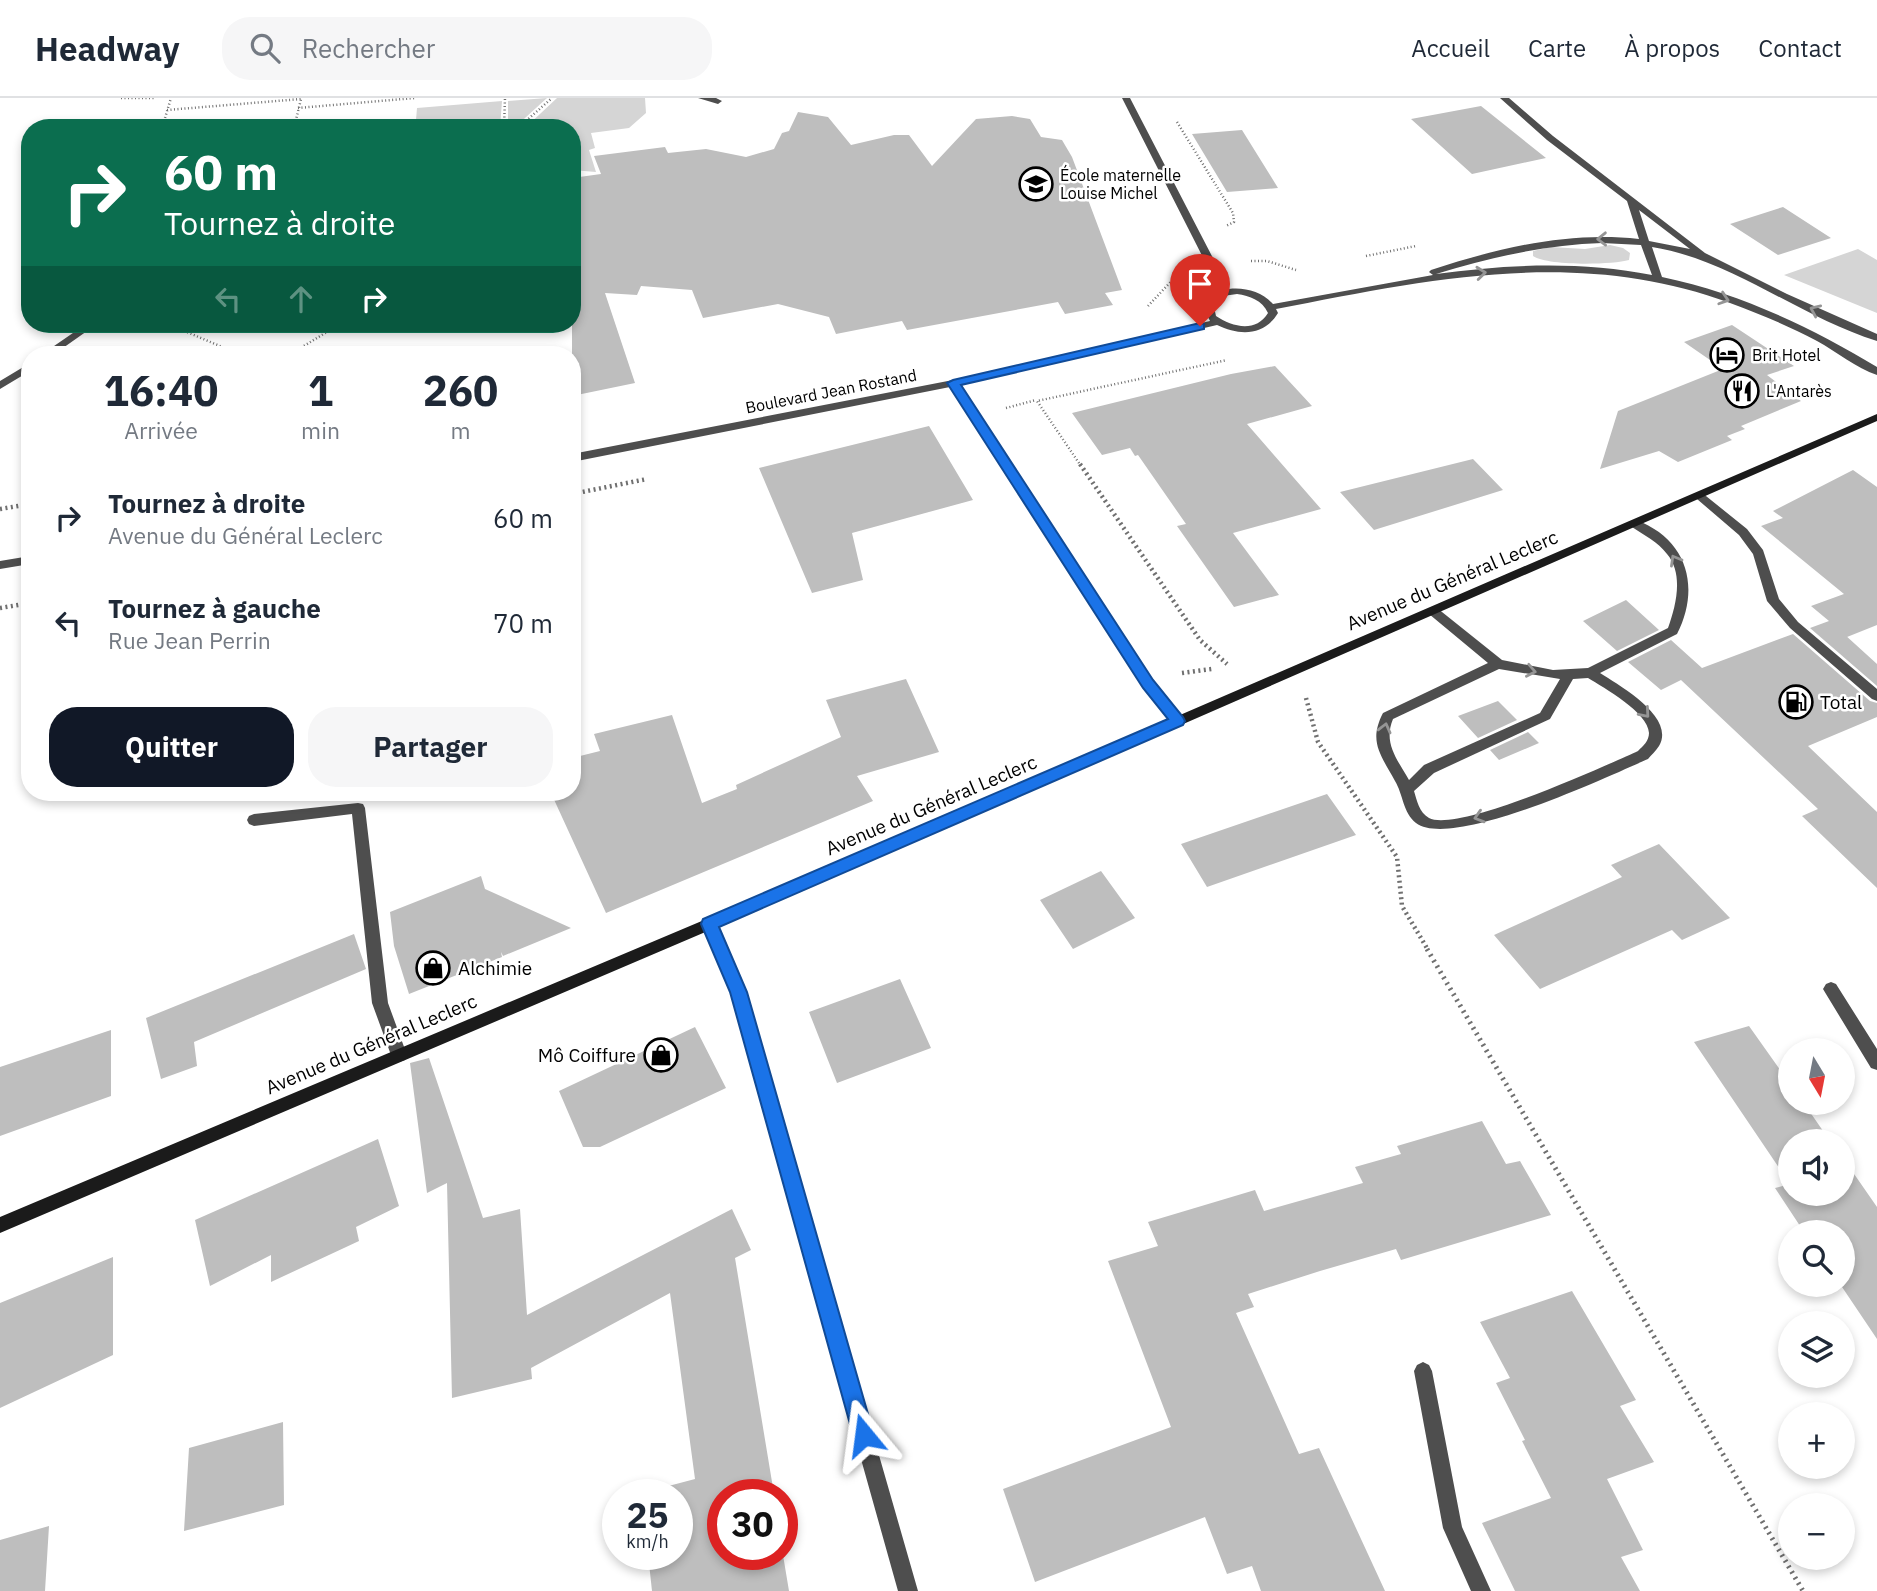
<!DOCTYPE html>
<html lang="fr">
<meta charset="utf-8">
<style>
body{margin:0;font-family:"IBM Plex Sans",sans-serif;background:#f6f6f7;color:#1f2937;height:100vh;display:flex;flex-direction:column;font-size:26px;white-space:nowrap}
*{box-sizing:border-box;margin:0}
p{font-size:23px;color:#747a83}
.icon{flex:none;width:38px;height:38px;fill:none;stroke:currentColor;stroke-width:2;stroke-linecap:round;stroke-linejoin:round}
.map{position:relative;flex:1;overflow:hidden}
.drawer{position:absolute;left:21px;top:248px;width:560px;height:455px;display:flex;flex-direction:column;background:#fff;border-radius:28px;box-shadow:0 4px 10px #0003}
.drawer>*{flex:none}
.hud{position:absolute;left:21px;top:21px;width:560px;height:214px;border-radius:28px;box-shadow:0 4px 10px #0003;background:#0b6e4f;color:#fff;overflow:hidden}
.needle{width:46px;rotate:170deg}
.fabs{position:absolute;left:1778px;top:940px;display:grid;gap:14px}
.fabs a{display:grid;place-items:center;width:77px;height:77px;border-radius:50%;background:#fff;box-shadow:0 4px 10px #0003;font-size:35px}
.speed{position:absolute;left:602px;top:1381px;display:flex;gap:14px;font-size:35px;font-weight:700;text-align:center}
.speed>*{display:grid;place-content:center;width:91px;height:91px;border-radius:50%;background:#fff;box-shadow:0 4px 10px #0003;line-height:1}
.speed small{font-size:18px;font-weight:400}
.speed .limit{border:10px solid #d22;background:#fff;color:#111}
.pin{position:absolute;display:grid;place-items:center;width:60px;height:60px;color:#fff;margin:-72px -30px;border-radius:50% 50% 50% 0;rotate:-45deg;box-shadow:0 0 7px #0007}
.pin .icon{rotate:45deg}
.me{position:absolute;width:77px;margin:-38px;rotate:344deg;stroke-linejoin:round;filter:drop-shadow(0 0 5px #0008)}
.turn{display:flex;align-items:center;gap:24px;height:147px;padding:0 28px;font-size:32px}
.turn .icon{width:91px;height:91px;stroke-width:2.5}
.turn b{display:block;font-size:49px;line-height:60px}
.lanes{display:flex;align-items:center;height:66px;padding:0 28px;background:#0003;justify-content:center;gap:35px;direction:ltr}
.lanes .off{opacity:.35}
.eta{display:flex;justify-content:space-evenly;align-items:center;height:119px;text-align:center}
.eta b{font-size:42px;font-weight:700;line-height:49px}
.button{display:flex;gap:14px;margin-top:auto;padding:14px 28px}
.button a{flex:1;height:80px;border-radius:28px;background:#111827;color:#fff;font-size:28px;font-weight:700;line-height:80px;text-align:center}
.button a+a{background:#f6f6f7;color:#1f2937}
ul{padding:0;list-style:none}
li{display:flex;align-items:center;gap:21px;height:105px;padding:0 28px}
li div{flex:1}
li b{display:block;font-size:26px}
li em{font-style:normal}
header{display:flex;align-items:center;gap:42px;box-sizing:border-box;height:98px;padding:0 35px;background:#fff;border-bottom:2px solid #e0e1e3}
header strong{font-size:33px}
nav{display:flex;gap:38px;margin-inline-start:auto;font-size:24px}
.search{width:490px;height:63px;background:#f6f6f7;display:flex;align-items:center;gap:18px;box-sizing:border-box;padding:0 24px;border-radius:28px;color:#747a83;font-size:26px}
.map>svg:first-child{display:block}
</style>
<header>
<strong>Headway</strong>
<div class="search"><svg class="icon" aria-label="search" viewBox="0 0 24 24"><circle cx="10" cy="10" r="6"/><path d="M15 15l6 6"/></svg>Rechercher</div>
<nav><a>Accueil</a><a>Carte</a><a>À propos</a><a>Contact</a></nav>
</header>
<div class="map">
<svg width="1877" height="1493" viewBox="0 0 1877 1493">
<rect width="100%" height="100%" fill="#fff"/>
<!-- green -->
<path fill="#d5d5d5" d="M 547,0 L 514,30 L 508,30 L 508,3 Z
M 557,0 L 645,0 L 646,15 L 629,30 L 591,35 L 595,50 L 589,52 L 596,74 L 572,72 L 572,30 L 525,30 Z
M 502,3 L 500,30 L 433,30 L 416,22 L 417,10 Z
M 1610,147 L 1623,150 L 1630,155 L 1629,162 C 1611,167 1548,168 1533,158 L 1533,153 L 1551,149 L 1585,151 Z
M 1858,151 L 1877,162 L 1877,215 L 1784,177 Z"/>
<!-- building -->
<path fill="#bebebe" d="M 1481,8 L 1546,60 L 1472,76 L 1411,21 Z
M 798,14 L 828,19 L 851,47 L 894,37 L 909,37 L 932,68 L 976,21 L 1012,18 L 1030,21 L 1041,39 L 1062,42 L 1072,59 L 1122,192 L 1105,195 L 1113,207 L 1065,216 L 1058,204 L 907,232 L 902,223 L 836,236 L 829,219 L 778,206 L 703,220 L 692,192 L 641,188 L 637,197 L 605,195 L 635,285 L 572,298 L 572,80 L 601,76 L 594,58 L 665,49 L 668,55 L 706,51 L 746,59 L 774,51 L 782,35 L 789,33 Z
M 1242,32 L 1278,90 L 1227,94 L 1192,36 Z
M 1783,109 L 1831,140 L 1778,157 L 1730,126 Z
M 1732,227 L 1794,268 L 1767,277 L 1801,303 L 1741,328 L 1745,331 L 1727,338 L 1732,342 L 1678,364 L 1659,353 L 1600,371 L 1618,313 L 1723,271 L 1684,244 Z
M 1275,268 L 1312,308 L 1247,326 L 1321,411 L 1233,435 L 1279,497 L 1234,509 L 1177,428 L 1186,426 L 1138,357 L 1135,358 L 1130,350 L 1102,357 L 1072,315 L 1231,276 Z
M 929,328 L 973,402 L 852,435 L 863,482 L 812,495 L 759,370 Z
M 1473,361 L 1503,392 L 1374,432 L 1340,394 Z
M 1853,372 L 1877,389 L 1877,527 L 1847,539 L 1844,536 L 1877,566 L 1877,588 L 1810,530 L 1829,523 L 1811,508 L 1844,496 L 1761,428 L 1783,420 L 1773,413 Z
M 1626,502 L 1659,532 L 1617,553 L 1583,523 Z
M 1793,536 L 1870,603 L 1877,605 L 1877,619 L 1808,648 L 1877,714 L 1877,790 L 1802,718 L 1818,711 L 1681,582 L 1661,592 L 1628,564 L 1671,542 L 1702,570 Z
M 906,581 L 939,654 L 857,678 L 873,703 L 606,815 L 551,695 L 572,695 L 572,660 L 600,653 L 594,636 L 672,617 L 702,705 L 737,691 L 736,687 L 841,639 L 826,602 Z
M 1498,603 L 1517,622 L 1478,640 L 1458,618 Z
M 1528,634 L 1539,645 L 1499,662 L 1490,652 Z
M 1327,696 L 1356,737 L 1207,789 L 1181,746 Z
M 1659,746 L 1730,820 L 1682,842 L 1672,832 L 1540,891 L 1494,837 L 1622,779 L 1611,767 Z
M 1101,773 L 1135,820 L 1073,851 L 1040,802 Z
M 481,778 L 485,791 L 571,830 L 503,858 L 501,854 L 502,859 L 409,896 L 394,848 L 390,814 Z
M 354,836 L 366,871 L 194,944 L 197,968 L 161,981 L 146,920 Z
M 900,881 L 931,950 L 837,985 L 809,914 Z
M 1749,928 L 1790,986 L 1790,1004 L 1803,1004 L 1830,1043 L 1790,1043 L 1790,1096 L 1843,1096 L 1843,1060 L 1877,1109 L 1877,1241 L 1840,1186 L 1843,1186 L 1843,1134 L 1804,1134 L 1775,1090 L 1790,1086 L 1694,944 Z
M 695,929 L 726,990 L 600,1049 L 583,1049 L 559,993 Z
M 111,932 L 111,998 L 0,1038 L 0,969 Z
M 429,960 L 483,1120 L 520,1111 L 527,1217 L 732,1111 L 751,1152 L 735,1160 L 774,1396 L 723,1396 L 723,1456 L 782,1456 L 782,1451 L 789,1493 L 652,1493 L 648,1456 L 677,1456 L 677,1396 L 642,1395 L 695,1381 L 670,1195 L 531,1270 L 532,1281 L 452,1300 L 447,1085 L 427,1095 L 410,965 Z
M 1482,1023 L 1506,1066 L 1520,1063 L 1551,1117 L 1401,1162 L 1396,1151 L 1320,1173 L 1248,1196 L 1254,1209 L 1236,1215 L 1299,1356 L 1319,1350 L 1385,1493 L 1261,1493 L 1252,1468 L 1227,1476 L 1205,1419 L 1035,1484 L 1003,1391 L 1171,1329 L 1108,1163 L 1158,1148 L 1148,1124 L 1255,1092 L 1264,1113 L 1363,1085 L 1355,1069 L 1401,1056 L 1397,1048 Z
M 378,1041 L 399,1108 L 356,1129 L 359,1143 L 271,1184 L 271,1157 L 210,1188 L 195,1122 Z
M 113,1159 L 113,1257 L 0,1310 L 0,1205 Z
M 1572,1193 L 1636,1302 L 1620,1308 L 1654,1364 L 1607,1381 L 1643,1452 L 1621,1459 L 1640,1493 L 1515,1493 L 1482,1425 L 1551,1400 L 1522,1343 L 1525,1342 L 1496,1285 L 1510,1280 L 1480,1224 Z
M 283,1324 L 284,1407 L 184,1433 L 189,1350 Z
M 49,1428 L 45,1493 L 0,1493 L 0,1442 Z"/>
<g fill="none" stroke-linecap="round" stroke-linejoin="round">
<!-- path-far2 -->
<path stroke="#707070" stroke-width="2.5" stroke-dasharray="1 2.5" stroke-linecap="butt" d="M 121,0 L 154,0
M 298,10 L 415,0
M 167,12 L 301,1
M 1177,24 L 1233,115 L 1234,124 L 1226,128
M 162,30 L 171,0
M 240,30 L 242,23
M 294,30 L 301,1
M 504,30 L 505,0
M 518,30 L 552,0
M 22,138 L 30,141
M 1366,158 L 1416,148
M 1251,163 L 1267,163 L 1296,172
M 1148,208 L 1180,174
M 168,226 L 241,257
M 289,257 L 340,226
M 1006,310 L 1036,302
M 1081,368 L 1037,303 L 1227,262"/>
<!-- path-far1 -->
<path stroke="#707070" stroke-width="4.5" stroke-dasharray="2 3.5" stroke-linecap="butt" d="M 1080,366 L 1200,542 L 1227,566
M 572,396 L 647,381
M 0,411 L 30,406
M 0,510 L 30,505
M 1182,575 L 1212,571
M 1306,600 L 1318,644 L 1397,759 L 1402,808 L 1428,852"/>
<!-- path -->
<path stroke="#707070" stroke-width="5" stroke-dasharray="2 4.5" stroke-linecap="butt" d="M 1427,851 L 1803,1493"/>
<!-- lane -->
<path fill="#4e4e4e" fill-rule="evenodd" d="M 698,0 L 716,0 L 722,3 L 718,6 Z
M 86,226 L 97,226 L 53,257 L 41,257 Z
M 30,265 L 30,273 L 0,291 L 0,283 Z
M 1636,422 C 1687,441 1701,489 1677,536 L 1600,575 C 1620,588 1676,619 1659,648 C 1656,653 1651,657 1648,661 C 1607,679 1452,752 1416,725 C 1403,715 1403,696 1395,683 C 1381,657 1368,644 1383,615 L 1488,565 L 1429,516 L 1427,513 L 1429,510 L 1437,510 L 1502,562 L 1553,572 L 1588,570 L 1668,530 C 1676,508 1684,476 1667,456 C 1658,444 1644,437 1632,429 L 1632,423 ZM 1499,571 L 1560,581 L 1540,615 L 1424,667 L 1409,682 C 1397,661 1383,645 1393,621 ZM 1588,580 C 1604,590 1648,614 1649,635 C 1649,643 1643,648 1638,653 C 1605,668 1458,735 1429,720 C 1419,714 1417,703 1414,693 L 1434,675 L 1550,621 L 1573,581 Z
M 358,705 L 363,706 L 365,710 L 388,905 L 407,957 L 405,962 L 399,964 L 393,962 L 391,957 L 372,905 L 352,716 L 254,728 L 249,726 L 247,722 L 249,718 L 254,716 Z"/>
<!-- street -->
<path fill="#4e4e4e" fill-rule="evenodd" d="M 1122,0 L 1130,0 L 1229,191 C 1245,189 1262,194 1273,206 L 1433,177 L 1429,174 L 1431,172 C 1498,150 1568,133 1639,141 L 1627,103 L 1547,42 L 1500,0 L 1509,0 L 1553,38 L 1705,155 L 1787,196 L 1877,236 L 1877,243 C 1799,219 1733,162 1652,149 L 1662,179 C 1739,195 1811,229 1877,269 L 1877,277 C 1856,270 1837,254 1817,243 C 1789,228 1760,216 1730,205 C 1578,149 1430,181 1276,211 L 1278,215 C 1264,238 1240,238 1217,227 L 959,287 L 1153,583 L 1183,620 L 1185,623 L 1178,628 L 1173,626 L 1143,589 L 950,289 L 572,364 L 572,356 L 953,282 L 1210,223 L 1202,207 L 1209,198 L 1220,193 ZM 1639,112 L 1690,151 L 1649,143 ZM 1602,145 L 1641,147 L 1652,177 C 1581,163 1508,166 1436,176 C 1492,159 1544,147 1602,145 ZM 1237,196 C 1250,198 1262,202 1268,215 C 1256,235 1232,229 1216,218 L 1213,205 L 1223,198 Z
M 1701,394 L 1747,431 L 1763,452 L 1779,501 L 1798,524 L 1877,591 L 1877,603 L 1872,601 L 1790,530 L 1767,503 L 1753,456 L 1739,437 L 1697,401 L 1695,398 Z
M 30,458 L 30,466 L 0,471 L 0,463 Z
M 709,820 L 714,822 L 746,894 L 918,1493 L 898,1493 L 730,894 L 702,826 L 704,822 Z
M 1831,884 L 1836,886 L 1877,951 L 1877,972 L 1871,970 L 1826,896 L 1823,891 L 1826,886 Z
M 1423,1264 L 1429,1267 L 1432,1273 L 1462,1429 L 1491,1493 L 1471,1493 L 1443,1430 L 1414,1273 L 1417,1267 Z"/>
<!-- secondary -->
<path fill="#1b1b1b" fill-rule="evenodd" d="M 1877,316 L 1877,323 L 778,803 L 0,1135 L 0,1119 L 768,795 Z"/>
</g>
<!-- one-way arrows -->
<defs><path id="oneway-chevron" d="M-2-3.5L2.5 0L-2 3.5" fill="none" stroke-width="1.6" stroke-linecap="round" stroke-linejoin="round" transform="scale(1.75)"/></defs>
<g stroke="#959595">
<use href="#oneway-chevron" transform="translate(1602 141) rotate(179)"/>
<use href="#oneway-chevron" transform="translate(1481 175) rotate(-6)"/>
<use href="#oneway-chevron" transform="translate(1724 201) rotate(18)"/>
<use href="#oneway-chevron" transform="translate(1815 212) rotate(-156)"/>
<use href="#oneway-chevron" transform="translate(1675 462) rotate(-120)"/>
<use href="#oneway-chevron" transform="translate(1531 573) rotate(11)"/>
<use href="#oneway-chevron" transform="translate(1645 615) rotate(49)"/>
<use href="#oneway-chevron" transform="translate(1385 630) rotate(-76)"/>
<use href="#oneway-chevron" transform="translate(1479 719) rotate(163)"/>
</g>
<!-- route -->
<path fill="#1a73e8" stroke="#114b97" stroke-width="2" d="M 1200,225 L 1204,226 L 1204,231 L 961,287 L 1153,582 L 1183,619 L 1185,623 L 1183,627 L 719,829 L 747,894 L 874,1337 L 871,1344 L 864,1347 L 856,1344 L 853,1337 L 730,894 L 701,826 L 703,821 L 1168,621 L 1143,590 L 947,285 L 953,282 Z"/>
<!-- icons -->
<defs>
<symbol id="school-ring" viewBox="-11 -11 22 22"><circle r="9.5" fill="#fff" stroke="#000" stroke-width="1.5"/><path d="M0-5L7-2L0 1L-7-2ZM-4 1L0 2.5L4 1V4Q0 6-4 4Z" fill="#000"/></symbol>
<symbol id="hotel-ring" viewBox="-11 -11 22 22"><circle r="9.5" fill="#fff" stroke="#000" stroke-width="1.5"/><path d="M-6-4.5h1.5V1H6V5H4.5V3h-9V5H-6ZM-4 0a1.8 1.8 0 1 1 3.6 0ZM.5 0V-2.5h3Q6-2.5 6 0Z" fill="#000"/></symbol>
<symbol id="restaurant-ring" viewBox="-11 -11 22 22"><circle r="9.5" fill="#fff" stroke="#000" stroke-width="1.5"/><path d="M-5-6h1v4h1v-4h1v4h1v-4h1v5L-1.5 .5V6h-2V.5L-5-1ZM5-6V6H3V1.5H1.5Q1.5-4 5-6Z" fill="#000"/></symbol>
<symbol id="fuel-ring" viewBox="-11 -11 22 22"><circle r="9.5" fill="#fff" stroke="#000" stroke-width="1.5"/><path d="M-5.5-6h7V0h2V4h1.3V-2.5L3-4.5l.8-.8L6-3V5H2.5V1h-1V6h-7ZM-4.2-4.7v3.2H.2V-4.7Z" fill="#000"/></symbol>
<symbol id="shop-ring" viewBox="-11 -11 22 22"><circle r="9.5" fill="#fff" stroke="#000" stroke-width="1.5"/><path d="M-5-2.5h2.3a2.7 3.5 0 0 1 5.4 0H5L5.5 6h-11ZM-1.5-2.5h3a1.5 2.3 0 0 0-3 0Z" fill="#000"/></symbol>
</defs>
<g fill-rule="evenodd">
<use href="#school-ring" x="1017" y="67" width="38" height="38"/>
<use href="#hotel-ring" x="1708" y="238" width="38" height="38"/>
<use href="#restaurant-ring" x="1723" y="274" width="38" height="38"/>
<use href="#fuel-ring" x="1777" y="585" width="38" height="38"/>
<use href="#shop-ring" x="414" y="851" width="38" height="38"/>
<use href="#shop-ring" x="642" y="938" width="38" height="38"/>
</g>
<g text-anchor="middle" stroke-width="5" stroke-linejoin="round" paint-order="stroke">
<!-- far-poi labels -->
<g font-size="16" fill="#000" stroke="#fff" text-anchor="start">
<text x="1060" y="83">École maternelle<tspan x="1060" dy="18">Louise Michel</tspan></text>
<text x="1752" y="263">Brit Hotel</text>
<text x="1766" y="299">L'Antarès</text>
</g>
<!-- far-street labels -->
<g font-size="16" fill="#000" stroke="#fff">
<text transform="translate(831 293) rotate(-11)" y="6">Boulevard Jean Rostand</text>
</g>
<!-- street labels -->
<g font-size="19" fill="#000" stroke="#fff">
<text transform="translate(1452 482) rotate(-23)" y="7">Avenue du Général Leclerc</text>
<text transform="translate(931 707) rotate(-23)" y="7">Avenue du Général Leclerc</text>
<text transform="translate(371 946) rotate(-23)" y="7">Avenue du Général Leclerc</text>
</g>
<!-- poi labels -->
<g font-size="19" fill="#000" stroke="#fff" text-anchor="start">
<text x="1820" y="611">Total</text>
<text x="458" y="877">Alchimie</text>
<text x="636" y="964" text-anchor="end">Mô Coiffure</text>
</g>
</g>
</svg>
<div class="fabs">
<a><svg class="needle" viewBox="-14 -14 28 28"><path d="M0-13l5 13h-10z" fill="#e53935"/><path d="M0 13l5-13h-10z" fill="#747a83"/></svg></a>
<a><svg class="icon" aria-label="sound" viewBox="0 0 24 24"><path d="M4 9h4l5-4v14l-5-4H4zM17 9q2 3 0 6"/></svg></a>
<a><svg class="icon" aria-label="search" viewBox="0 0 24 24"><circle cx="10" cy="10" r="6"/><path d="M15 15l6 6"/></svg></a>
<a><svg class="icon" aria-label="layers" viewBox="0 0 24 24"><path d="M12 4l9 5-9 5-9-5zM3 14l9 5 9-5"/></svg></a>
<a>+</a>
<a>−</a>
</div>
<div class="speed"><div>25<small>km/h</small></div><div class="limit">30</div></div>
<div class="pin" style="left:1200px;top:228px;background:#d93025"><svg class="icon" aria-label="arrive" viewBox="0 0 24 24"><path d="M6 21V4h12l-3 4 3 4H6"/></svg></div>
<svg class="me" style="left:864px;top:1337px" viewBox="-20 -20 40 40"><path d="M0-17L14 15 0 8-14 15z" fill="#1a73e8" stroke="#fff" stroke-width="4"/></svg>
<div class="hud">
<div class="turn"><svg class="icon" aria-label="right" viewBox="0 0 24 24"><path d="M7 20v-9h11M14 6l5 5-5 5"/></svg><div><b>60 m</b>Tournez à droite</div></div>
<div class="lanes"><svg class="icon off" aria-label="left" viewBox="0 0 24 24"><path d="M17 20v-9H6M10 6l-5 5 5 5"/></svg><svg class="icon off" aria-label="ahead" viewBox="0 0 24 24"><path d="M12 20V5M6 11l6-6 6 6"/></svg><svg class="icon" aria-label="right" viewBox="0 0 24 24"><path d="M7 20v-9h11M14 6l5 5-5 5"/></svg></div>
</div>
<section class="drawer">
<div class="eta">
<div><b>16:40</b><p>Arrivée</p></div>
<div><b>1</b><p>min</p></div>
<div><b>260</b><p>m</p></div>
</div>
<ul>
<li><svg class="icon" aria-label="right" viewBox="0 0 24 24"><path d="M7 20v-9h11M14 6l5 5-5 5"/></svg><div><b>Tournez à droite</b><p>Avenue du Général Leclerc</p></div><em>60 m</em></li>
<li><svg class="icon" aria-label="left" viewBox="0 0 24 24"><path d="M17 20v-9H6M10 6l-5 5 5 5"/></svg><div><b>Tournez à gauche</b><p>Rue Jean Perrin</p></div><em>70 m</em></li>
</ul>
<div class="button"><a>Quitter</a><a>Partager</a></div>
</section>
</div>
